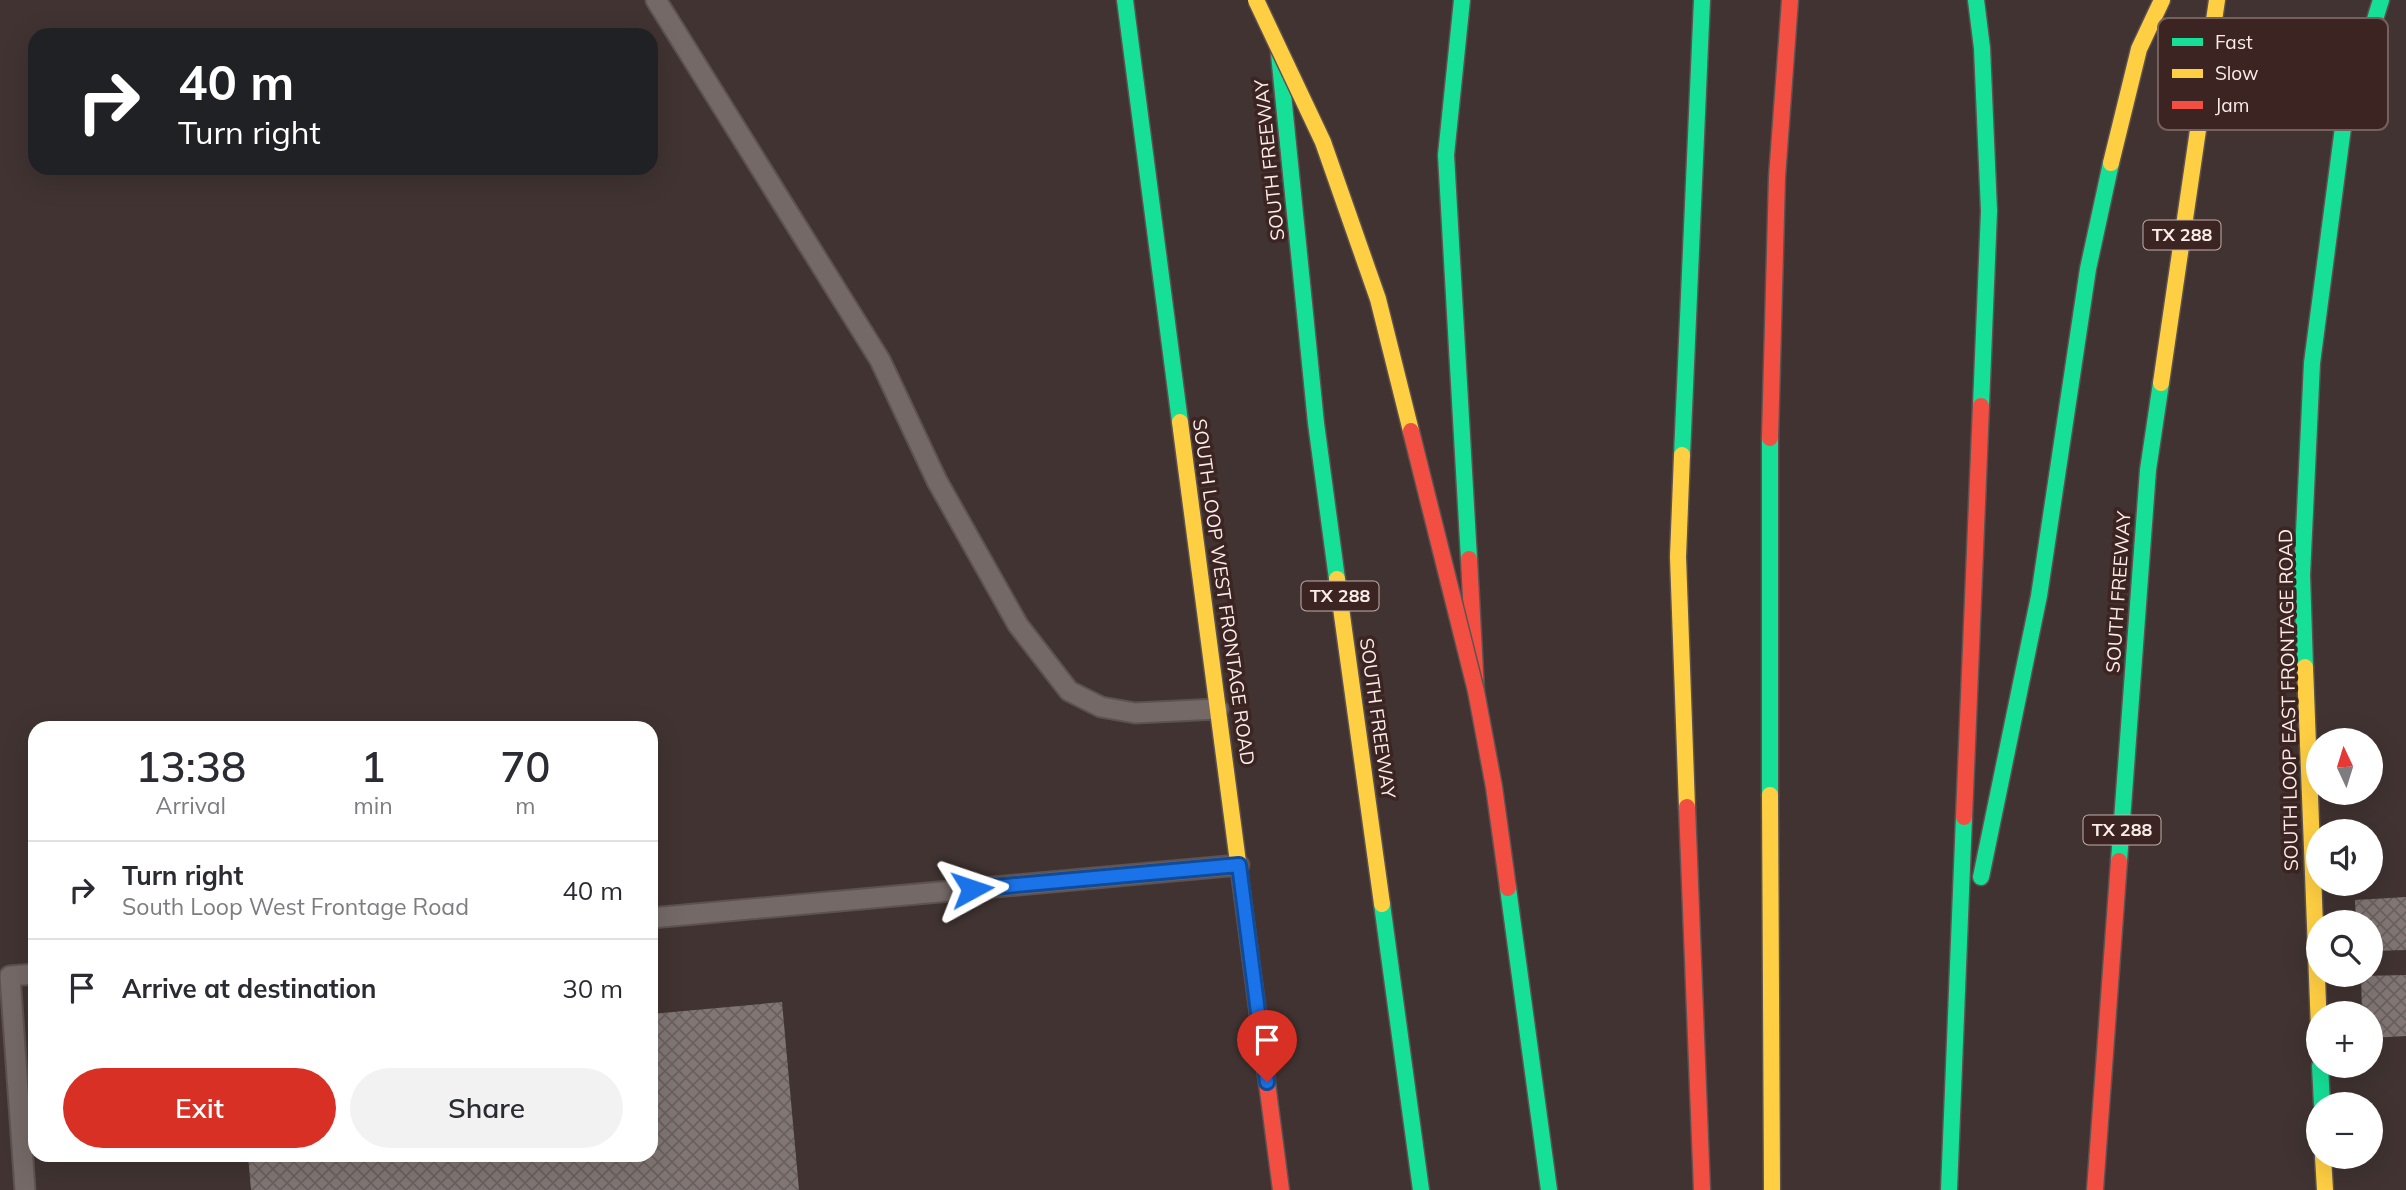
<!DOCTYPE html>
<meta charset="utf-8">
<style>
body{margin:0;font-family:Mulish,sans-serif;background:#f2f2f3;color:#2b2b33;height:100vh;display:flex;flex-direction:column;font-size:26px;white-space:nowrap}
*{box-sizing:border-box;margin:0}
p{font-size:23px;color:#7c7c81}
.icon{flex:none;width:38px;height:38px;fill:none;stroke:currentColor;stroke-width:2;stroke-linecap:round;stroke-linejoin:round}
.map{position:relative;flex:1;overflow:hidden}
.panel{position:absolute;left:28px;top:721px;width:630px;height:441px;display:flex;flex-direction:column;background:#fff;border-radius:21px;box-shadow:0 7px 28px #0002}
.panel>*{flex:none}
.guide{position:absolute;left:28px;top:28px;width:630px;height:147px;border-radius:21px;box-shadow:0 7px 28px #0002;background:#202124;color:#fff;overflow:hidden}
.needle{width:46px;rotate:356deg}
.buttons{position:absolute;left:2306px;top:728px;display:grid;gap:14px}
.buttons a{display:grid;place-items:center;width:77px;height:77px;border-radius:50%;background:#fff;box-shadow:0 7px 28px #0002;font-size:35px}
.pin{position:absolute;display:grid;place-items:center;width:60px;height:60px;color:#fff;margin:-72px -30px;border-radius:50% 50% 50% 0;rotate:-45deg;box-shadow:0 0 7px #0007}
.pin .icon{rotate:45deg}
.me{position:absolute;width:77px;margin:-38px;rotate:85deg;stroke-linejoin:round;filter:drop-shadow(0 0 5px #0008)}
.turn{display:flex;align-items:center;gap:24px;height:147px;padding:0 35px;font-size:32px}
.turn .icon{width:91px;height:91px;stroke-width:2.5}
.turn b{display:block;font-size:49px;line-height:60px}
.eta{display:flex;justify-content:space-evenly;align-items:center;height:119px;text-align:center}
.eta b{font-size:42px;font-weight:600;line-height:49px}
.cta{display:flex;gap:14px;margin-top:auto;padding:14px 35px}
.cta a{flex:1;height:80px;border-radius:42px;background:#d93025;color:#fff;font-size:28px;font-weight:600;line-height:80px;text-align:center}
.cta a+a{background:#f2f2f3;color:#2b2b33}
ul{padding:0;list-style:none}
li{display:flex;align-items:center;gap:21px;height:98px;padding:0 35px;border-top:2px solid #e1e1e2}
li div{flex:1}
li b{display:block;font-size:26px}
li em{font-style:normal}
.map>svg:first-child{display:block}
</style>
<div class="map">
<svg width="2406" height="1190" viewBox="0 0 2406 1190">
<defs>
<pattern id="building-cross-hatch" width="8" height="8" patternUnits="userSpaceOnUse" patternTransform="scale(1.75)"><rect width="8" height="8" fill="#817674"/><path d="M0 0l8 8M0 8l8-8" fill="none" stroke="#69615f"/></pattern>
</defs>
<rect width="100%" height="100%" fill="#403331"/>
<!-- building -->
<path fill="url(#building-cross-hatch)" d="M 2406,897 L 2406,950 L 2371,951 L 2371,922 L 2356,922 L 2355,900 Z
M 2406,975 L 2406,1036 L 2371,1038 L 2371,1013 L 2362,1013 L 2361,976 Z
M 782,1002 L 799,1190 L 251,1190 L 248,1155 L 651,1155 L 651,1014 Z"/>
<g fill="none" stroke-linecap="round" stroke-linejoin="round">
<defs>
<path id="lane" d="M 656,0 L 880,360 L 937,481 L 1018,625 L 1069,691 L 1101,707 L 1135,713 L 1218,709
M 651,918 L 1239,865
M 25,1190 L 10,976 L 35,974"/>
<path id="fast" d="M 1125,0 L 1180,422
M 1462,0 L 1446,155 L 1469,559
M 1976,0 L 1982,48 L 1989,211 L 1981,406
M 1279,54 L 1316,423 L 1337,579
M 1770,438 L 1770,795
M 1682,455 L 1702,0
M 2305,667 L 2302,575 L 2312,363 L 2344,120 L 2381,0
M 2119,861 L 2148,470 L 2161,383
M 1981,877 L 2039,596 L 2088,269 L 2111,163
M 1508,888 L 1549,1190
M 1382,904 L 1421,1190
M 2320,1066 L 2322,1104
M 1949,1190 L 1964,817"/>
<path id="slow" d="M 2111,163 L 2139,49 L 2162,0
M 2161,383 L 2217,0
M 1180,422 L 1258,1014
M 1682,455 L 1678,557 L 1687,807
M 1337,579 L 1382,904
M 2305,667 L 2319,1029
M 1770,795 L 1772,1190
M 2323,1157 L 2325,1190"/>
<path id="jam" d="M 1770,438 L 1777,177 L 1790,0
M 1469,559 L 1476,691 L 1494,787 L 1508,888
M 1687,807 L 1702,1190
M 1964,817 L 1981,406
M 1258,1014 L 1281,1190
M 2095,1190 L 2119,861"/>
</defs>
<!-- lane casing -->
<use href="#lane" stroke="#5d5250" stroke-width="23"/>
<!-- fast casing -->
<use href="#fast" stroke="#5d5250" stroke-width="19"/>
<!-- slow casing -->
<use href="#slow" stroke="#5d5250" stroke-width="19"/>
<!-- jam casing -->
<use href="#jam" stroke="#5d5250" stroke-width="19"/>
<!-- lane -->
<use href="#lane" stroke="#746967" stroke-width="19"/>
<!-- fast -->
<use href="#fast" stroke="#16e098" stroke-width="16"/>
<!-- slow -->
<use href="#slow" stroke="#ffcf43" stroke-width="16"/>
<!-- jam -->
<use href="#jam" stroke="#f24e42" stroke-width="16"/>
<defs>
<path id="slow-bridge" d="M 1256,0 L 1323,142 L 1378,299 L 1411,431"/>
<path id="jam-bridge" d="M 1411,431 L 1476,691"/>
</defs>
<!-- slow-bridge casing -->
<use href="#slow-bridge" stroke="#5d5250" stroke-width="19" stroke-linecap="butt"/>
<!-- jam-bridge casing -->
<use href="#jam-bridge" stroke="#5d5250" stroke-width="19" stroke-linecap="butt"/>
<!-- slow-bridge -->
<use href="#slow-bridge" stroke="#ffcf43" stroke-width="16"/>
<!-- jam-bridge -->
<use href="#jam-bridge" stroke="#f24e42" stroke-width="16"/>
</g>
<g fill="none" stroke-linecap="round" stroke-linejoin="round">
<defs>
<path id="route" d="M 972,889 L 1239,865 L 1267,1082"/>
</defs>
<!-- route casing -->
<use href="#route" stroke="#114b97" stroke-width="18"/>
<!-- route -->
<use href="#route" stroke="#1a73e8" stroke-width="12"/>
</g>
<g text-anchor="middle" stroke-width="7" stroke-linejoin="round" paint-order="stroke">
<!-- shield labels -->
<g fill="#3b2421" stroke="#c1b0ad" stroke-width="2">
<rect x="2143.5" y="220.5" width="77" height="29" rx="5"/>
<rect x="1301.5" y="581.5" width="77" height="29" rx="5"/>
<rect x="2083.5" y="815.5" width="77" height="29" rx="5"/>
</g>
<g font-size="18" font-weight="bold" fill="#fbece9">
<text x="2182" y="241">TX 288</text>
<text x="1340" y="602">TX 288</text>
<text x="2122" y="836">TX 288</text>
</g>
<!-- street labels -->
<g font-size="19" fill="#fbece9" stroke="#3b2421">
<text transform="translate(1269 160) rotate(-96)" y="7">SOUTH FREEWAY</text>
<text transform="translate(1224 592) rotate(82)" y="7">SOUTH LOOP WEST FRONTAGE ROAD</text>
<text transform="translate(2118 592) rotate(-86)" y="7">SOUTH FREEWAY</text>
<text transform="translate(2288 700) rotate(-91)" y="7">SOUTH LOOP EAST FRONTAGE ROAD</text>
<text transform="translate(1378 718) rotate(82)" y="7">SOUTH FREEWAY</text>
</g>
</g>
<!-- legend -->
<rect x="2158" y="18" width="230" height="112" rx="10" fill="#3b2421" stroke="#75605d" stroke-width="2"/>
<rect x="2172" y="38" width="31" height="8" fill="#16e098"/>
<rect x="2172" y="69" width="31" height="9" fill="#ffcf43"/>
<rect x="2172" y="101" width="31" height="8" fill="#f24e42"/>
<g font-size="19" fill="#fbece9">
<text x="2215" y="49">Fast</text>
<text x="2215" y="80">Slow</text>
<text x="2215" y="112">Jam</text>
</g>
</svg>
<div class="buttons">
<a><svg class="needle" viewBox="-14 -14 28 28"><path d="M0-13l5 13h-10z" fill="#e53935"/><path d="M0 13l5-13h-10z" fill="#7c7c81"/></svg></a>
<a><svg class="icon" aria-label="sound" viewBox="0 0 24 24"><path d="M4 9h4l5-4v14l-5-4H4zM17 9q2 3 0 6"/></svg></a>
<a><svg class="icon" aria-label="search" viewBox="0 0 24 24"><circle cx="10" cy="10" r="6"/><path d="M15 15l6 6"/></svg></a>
<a>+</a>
<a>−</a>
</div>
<div class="pin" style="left:1267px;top:1082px;background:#d93025"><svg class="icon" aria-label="arrive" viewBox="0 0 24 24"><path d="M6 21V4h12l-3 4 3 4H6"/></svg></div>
<svg class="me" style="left:972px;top:889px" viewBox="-20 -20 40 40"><path d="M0-17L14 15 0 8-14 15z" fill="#1a73e8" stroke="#fff" stroke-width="4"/></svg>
<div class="guide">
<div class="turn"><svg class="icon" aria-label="right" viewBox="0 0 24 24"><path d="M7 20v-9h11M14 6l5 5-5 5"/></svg><div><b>40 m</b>Turn right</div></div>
</div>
<section class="panel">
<div class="eta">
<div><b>13:38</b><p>Arrival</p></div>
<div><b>1</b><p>min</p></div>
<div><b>70</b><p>m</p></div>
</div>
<ul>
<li><svg class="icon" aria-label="right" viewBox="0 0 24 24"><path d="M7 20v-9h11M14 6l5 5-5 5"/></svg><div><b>Turn right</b><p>South Loop West Frontage Road</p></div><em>40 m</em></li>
<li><svg class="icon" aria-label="arrive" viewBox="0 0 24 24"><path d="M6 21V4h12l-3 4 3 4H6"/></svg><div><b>Arrive at destination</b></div><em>30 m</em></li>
</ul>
<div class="cta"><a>Exit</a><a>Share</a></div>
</section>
</div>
